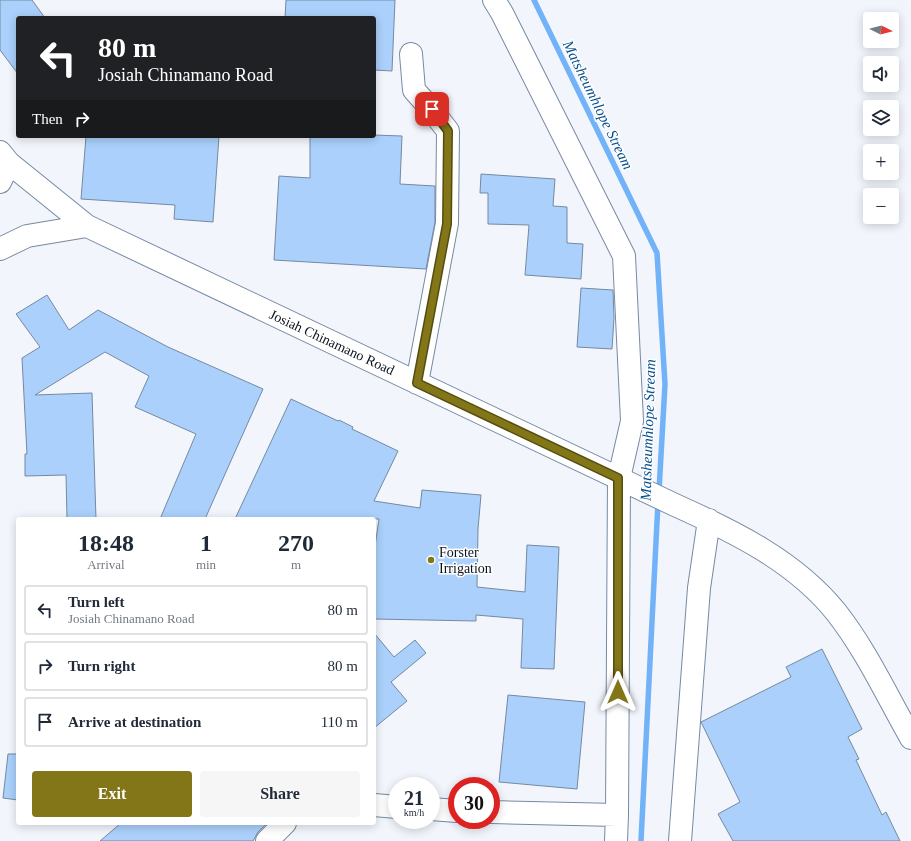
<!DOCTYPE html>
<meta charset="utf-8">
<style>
body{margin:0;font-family:"Times New Roman",serif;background:#f6f6f7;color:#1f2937;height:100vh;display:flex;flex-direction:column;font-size:15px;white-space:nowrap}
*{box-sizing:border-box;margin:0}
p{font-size:13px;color:#747a83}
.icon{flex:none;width:22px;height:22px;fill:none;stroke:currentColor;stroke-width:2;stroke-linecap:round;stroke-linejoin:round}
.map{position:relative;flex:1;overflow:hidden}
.sheet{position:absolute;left:16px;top:517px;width:360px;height:308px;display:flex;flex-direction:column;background:#fff;border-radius:4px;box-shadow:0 2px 10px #0003}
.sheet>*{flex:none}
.hud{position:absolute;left:16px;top:16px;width:360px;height:122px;border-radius:4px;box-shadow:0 2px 10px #0003;background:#202124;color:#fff;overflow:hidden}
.needle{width:26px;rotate:96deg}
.tools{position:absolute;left:863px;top:12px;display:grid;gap:8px}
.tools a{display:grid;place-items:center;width:36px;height:36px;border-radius:4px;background:#fff;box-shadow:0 2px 10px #0003;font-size:20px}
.speed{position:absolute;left:388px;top:777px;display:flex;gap:8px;font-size:20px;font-weight:700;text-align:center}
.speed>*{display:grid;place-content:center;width:52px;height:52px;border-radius:50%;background:#fff;box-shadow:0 2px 10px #0003;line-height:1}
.speed small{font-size:10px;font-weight:400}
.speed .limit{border:6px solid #d22;background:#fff;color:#111}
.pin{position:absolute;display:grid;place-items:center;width:34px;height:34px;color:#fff;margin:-17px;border-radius:8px;box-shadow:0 2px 6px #0006}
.me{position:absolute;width:44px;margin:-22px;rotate:0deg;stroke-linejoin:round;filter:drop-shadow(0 0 3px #0008)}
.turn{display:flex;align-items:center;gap:14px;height:84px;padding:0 16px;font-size:18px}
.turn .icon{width:52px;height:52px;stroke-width:2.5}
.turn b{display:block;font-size:28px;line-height:34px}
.then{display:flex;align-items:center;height:38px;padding:0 16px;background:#0003;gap:8px;font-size:15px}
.eta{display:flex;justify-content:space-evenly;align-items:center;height:68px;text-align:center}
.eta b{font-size:24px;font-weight:600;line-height:28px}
.action{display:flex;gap:8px;margin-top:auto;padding:8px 16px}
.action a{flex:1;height:46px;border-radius:4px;background:#827619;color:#fff;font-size:16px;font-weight:600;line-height:46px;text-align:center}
.action a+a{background:#f6f6f7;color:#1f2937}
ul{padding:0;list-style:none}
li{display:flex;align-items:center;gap:12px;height:50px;margin:0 8px 6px;padding:0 8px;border:2px solid #e0e1e3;border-radius:4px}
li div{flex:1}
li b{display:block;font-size:15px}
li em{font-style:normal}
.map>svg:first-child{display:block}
</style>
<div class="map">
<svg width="911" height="841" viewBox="0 0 911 841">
<rect width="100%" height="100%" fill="#f2f6fc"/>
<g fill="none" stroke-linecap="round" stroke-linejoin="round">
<!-- stream -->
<path stroke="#72b2f8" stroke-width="5.5" d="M 534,0 L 657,253 L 665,384 L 659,491
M 641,841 L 658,502"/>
</g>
<!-- building -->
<path fill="#aad0fb" stroke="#7589a1" d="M 0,0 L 32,0 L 45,18 L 18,18 L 18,74 L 0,50 Z
M 286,0 L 395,0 L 392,71 L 374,70 L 374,18 L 285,18 Z
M 374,135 L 402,136 L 400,184 L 435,186 L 435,222 L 426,269 L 274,260 L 279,176 L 310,178 L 310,136 L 374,136 Z
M 86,136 L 219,136 L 213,222 L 174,219 L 175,205 L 81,199 Z
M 481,174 L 555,179 L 553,206 L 567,207 L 567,243 L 583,244 L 581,279 L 525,275 L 529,225 L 488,224 L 488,193 L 480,193 Z
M 581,288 L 613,290 L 614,318 L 612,349 L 577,347 Z
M 47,295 L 69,330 L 98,310 L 168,347 L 263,389 L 205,519 L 160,519 L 196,434 L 135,407 L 149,376 L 105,352 L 35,395 L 92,393 L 96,519 L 67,519 L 66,475 L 25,476 L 25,454 L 27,454 L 22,358 L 40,347 L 16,314 Z
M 291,399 L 338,421 L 339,420 L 353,427 L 352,429 L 398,451 L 374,501 L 420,508 L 422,490 L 481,495 L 478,529 L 477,587 L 525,592 L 527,545 L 559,547 L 554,669 L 521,668 L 523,619 L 476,615 L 476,621 L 374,619 L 374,553 L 379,519 L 235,519 Z
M 374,633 L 394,657 L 415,640 L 426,653 L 391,682 L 407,701 L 374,728 Z
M 822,649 L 862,729 L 848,737 L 859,759 L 856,760 L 882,815 L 886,812 L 900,841 L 733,841 L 718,814 L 740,802 L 701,722 L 791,677 L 786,667 Z
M 508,695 L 585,702 L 577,789 L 499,782 Z
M 8,754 L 18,754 L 18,800 L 3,798 Z
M 121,823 L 267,823 L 258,832 L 253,841 L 100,841 Z"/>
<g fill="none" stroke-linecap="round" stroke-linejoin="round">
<defs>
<path id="minor" d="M 494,0 L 502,13 L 624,256 L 632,421 L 619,478 L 617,815 L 616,841
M 411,54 L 414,90 L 431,109 L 448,131 L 447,223 L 417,383
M 0,152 L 9,163 L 87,226 L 675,505 C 733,531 795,561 836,612 C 866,650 887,696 911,738
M 0,182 L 9,163
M 0,249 L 27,236 L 87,226
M 374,805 L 397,807
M 431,809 L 457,811
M 491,812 L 617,815
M 267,841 L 285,823
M 680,841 L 699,588 L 709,520"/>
</defs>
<!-- minor casing -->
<use href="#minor" stroke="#768aa2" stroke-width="24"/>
<!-- minor -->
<use href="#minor" stroke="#fff" stroke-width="22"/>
</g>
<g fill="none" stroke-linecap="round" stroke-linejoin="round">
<defs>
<path id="route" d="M 432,109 L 448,131 L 447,224 L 417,383 L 618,478 L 618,692"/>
</defs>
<!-- route casing -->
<use href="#route" stroke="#544d10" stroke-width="10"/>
<!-- route -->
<use href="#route" stroke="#827619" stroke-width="7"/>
</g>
<!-- markers -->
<circle fill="#827619" stroke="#fff" stroke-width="1.5" cx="431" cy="560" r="4"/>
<g text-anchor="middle" stroke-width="3" stroke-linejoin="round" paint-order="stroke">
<!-- street labels -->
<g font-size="14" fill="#0a121b" stroke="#fff">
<text transform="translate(332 342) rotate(25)" y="5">Josiah Chinamano Road</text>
</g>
<!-- poi labels -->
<g font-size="14" fill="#0a121b" stroke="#fff" text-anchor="start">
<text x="439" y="557">Forster<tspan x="439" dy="16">Irrigation</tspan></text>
</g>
<!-- water labels -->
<g font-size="15" font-style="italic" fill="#07508e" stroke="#fff">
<text transform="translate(598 105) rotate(64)" y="5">Matsheumhlope Stream</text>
<text transform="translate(648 430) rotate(-88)" y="5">Matsheumhlope Stream</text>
</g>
</g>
</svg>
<div class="tools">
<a><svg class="needle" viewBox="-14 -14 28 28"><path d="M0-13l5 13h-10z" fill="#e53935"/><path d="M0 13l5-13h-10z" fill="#747a83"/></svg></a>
<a><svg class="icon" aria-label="sound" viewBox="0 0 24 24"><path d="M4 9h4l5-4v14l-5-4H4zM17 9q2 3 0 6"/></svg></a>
<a><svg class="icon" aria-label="layers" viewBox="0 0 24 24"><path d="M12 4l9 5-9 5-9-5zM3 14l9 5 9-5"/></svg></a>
<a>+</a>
<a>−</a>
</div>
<div class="speed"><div>21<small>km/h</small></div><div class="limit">30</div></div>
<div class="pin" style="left:432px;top:109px;background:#d93025"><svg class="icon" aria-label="arrive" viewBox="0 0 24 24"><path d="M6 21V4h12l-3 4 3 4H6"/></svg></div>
<svg class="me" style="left:618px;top:692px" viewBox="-20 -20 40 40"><path d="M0-17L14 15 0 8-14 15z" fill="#827619" stroke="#fff" stroke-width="4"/></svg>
<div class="hud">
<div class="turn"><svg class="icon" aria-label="left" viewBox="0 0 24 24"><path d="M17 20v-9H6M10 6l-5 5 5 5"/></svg><div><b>80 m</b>Josiah Chinamano Road</div></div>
<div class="then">Then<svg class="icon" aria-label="right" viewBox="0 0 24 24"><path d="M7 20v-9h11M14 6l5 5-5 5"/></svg></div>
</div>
<section class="sheet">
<div class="eta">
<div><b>18:48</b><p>Arrival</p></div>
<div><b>1</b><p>min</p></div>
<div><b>270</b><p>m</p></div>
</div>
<ul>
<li><svg class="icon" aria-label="left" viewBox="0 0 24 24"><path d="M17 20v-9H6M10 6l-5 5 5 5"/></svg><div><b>Turn left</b><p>Josiah Chinamano Road</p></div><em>80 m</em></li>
<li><svg class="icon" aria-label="right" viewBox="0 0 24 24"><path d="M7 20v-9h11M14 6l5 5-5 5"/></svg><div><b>Turn right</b></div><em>80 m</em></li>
<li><svg class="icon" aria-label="arrive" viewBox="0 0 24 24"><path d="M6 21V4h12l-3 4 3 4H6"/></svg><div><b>Arrive at destination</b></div><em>110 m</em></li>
</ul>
<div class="action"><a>Exit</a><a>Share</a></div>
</section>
</div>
